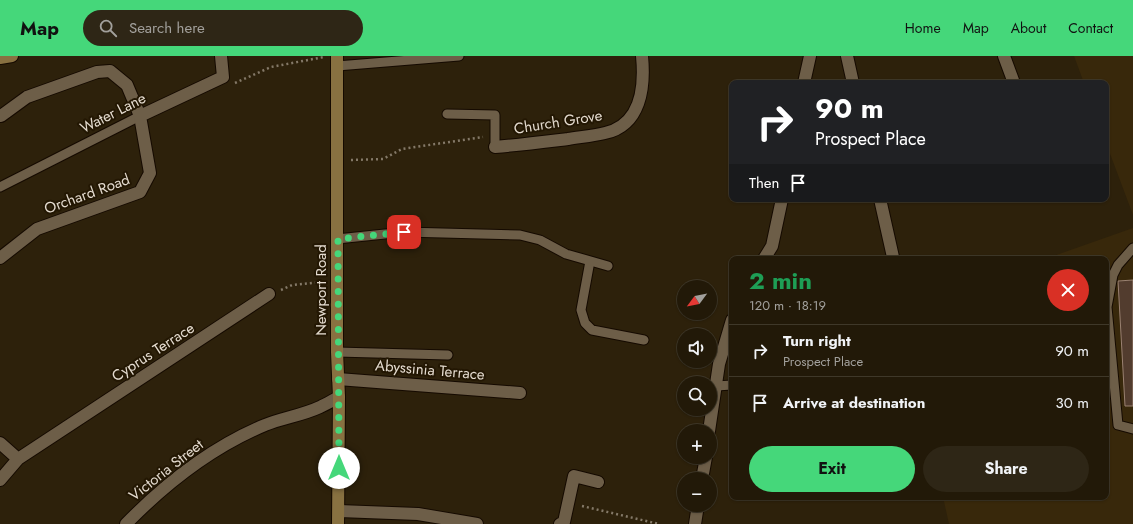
<!DOCTYPE html>
<meta charset="utf-8">
<style>
body{margin:0;font-family:Jost,sans-serif;background:#2e2616;color:#f1f3f6;height:100vh;display:flex;flex-direction:column;font-size:15px;white-space:nowrap}
*{box-sizing:border-box;margin:0}
p{font-size:13px;color:#a2a09c}
.icon{flex:none;width:22px;height:22px;fill:none;stroke:currentColor;stroke-width:2;stroke-linecap:round;stroke-linejoin:round}
.map{position:relative;flex:1;overflow:hidden}
.side{position:absolute;left:729px;top:200px;width:380px;height:244px;display:flex;flex-direction:column;background:#221908;border-radius:8px;box-shadow:0 1px 3px #0004,0 0 0 1px #3f3829}
.side>*{flex:none}
.banner{position:absolute;left:729px;top:24px;width:380px;height:122px;border-radius:8px;box-shadow:0 1px 3px #0004,0 0 0 1px #3f3829;background:#202124;color:#fff;overflow:hidden}
.needle{width:26px;rotate:238deg}
.tools{position:absolute;left:677px;top:224px;display:grid;gap:8px}
.tools a{display:grid;place-items:center;width:40px;height:40px;border-radius:50%;background:#221908;box-shadow:0 1px 3px #0004,0 0 0 1px #3f3829;font-size:20px}
.pin{position:absolute;display:grid;place-items:center;width:34px;height:34px;color:#fff;margin:-17px;border-radius:8px;box-shadow:0 2px 6px #0006}
.me{position:absolute;width:44px;margin:-22px;rotate:0deg;stroke-linejoin:round;filter:drop-shadow(0 0 3px #0008)}
.turn{display:flex;align-items:center;gap:14px;height:84px;padding:0 20px;font-size:18px}
.turn .icon{width:52px;height:52px;stroke-width:2.5}
.turn b{display:block;font-size:28px;line-height:34px}
.then{display:flex;align-items:center;height:38px;padding:0 20px;background:#0003;gap:8px;font-size:15px}
.round{display:grid;place-items:center;flex:none;width:42px;height:42px;border-radius:21px;background:#2e2616}
.headline{display:flex;align-items:center;justify-content:space-between;height:68px;padding:0 20px}
h1{font-size:24px;font-weight:700;line-height:30px;color:#1e9e55}
.cta{display:flex;gap:8px;margin-top:auto;padding:8px 20px}
.cta a{flex:1;height:46px;border-radius:24px;background:#45d77a;color:#111;font-size:16px;font-weight:700;line-height:46px;text-align:center}
.cta a+a{background:#2e2616;color:#f1f3f6}
ul{padding:0;list-style:none}
li{display:flex;align-items:center;gap:12px;height:52px;padding:0 20px;border-top:1px solid #3f3829}
li div{flex:1}
li b{display:block;font-size:15px}
li em{font-style:normal}
header{display:flex;align-items:center;gap:24px;box-sizing:border-box;height:56px;padding:0 20px;background:#45d77a;color:#111}
header strong{font-size:19px}
nav{display:flex;gap:22px;margin-inline-start:auto;font-size:14px}
.search{width:280px;height:36px;background:#2e2616;display:flex;align-items:center;gap:10px;box-sizing:border-box;padding:0 14px;border-radius:22px;color:#a2a09c;font-size:15px}
.map>svg:first-child{display:block}
</style>
<header>
<strong>Map</strong>
<div class="search"><svg class="icon" aria-label="search" viewBox="0 0 24 24"><circle cx="10" cy="10" r="6"/><path d="M15 15l6 6"/></svg>Search here</div>
<nav><a>Home</a><a>Map</a><a>About</a><a>Contact</a></nav>
</header>
<div class="map">
<svg width="1133" height="468" viewBox="0 0 1133 468">
<rect width="100%" height="100%" fill="#2d210b"/>
<!-- built -->
<path fill="#38280b" d="M 1074,0 L 1133,0 L 1133,159 L 1106,87 L 1106,27 L 1084,27 Z
M 1133,172 L 1133,468 L 949,468 L 943,441 L 1106,441 L 1106,203 L 1045,203 Z"/>
<!-- building -->
<path fill="#523c2e" stroke="#9a8171" d="M 1133,224 L 1133,350 L 1125,350 L 1118,225 Z"/>
<g fill="none" stroke-linecap="round" stroke-linejoin="round">
<defs>
<path id="lane" d="M 337,10 L 459,0
M 447,58 L 495,59 L 495,91
M 0,131 L 140,60
M 337,183 L 404,176 L 520,179 L 540,184 L 566,198 L 608,210
M 590,205 L 581,254 L 585,267 L 592,274 L 644,284
M 1106,251 L 1107,251 L 1118,369 L 1133,373
M 1107,251 L 1113,219 L 1118,209 L 1133,192
M 337,296 L 448,299
M 716,330 L 732,329"/>
<path id="street" d="M 847,0 L 853,27
M 1004,0 L 1014,27
M 804,27 L 810,0
M 140,60 L 223,21 L 221,0
M 495,91 C 519,89 543,86 568,83 C 580,81 593,80 605,77 C 641,69 645,31 642,0
M 880,143 L 893,201
M 0,202 L 37,173 L 140,136 L 150,117 L 140,60 L 127,29 L 110,15 L 97,16 L 27,41 L 1,60
M 764,203 L 772,190 L 782,143
M 338,323 L 520,337
M 709,375 L 719,308 L 732,264
M 0,387 L 18,403
M 702,423 L 706,401
M 0,424 L 18,403 L 269,238
M 339,455 L 418,458 L 477,468
M 126,468 C 166,427 212,391 265,369 C 283,362 303,359 320,351 C 327,348 333,344 339,341
M 560,468 L 564,466 L 574,420 L 598,426
M 695,468 L 698,449"/>
<path id="secondary" d="M 337,0 L 337,296 L 339,341 L 338,468
M 0,2 L 12,0"/>
</defs>
<!-- lane casing -->
<use href="#lane" stroke="#150a00" stroke-width="11"/>
<!-- street casing -->
<use href="#street" stroke="#150a00" stroke-width="14"/>
<!-- secondary casing -->
<use href="#secondary" stroke="#150a00" stroke-width="14"/>
<!-- path -->
<path stroke="#847968" stroke-width="2.5" stroke-dasharray="2 3" stroke-linecap="butt" d="M 235,27 L 271,11 L 324,1
M 351,104 L 383,103 L 402,93 L 483,81
M 281,234 L 292,229 L 323,226
M 582,450 L 659,468"/>
<!-- lane -->
<use href="#lane" stroke="#6d5e48" stroke-width="9"/>
<!-- street -->
<use href="#street" stroke="#6d5e48" stroke-width="12"/>
<!-- secondary -->
<use href="#secondary" stroke="#887141" stroke-width="12"/>
</g>
<g fill="none" stroke-linecap="round" stroke-linejoin="round">
<!-- route -->
<path stroke="#45d77a" stroke-width="7" stroke-dasharray="0 12.6" d="M 339,412 L 338,183 L 404,176"/>
</g>
<g text-anchor="middle" stroke-width="4" stroke-linejoin="round" paint-order="stroke">
<!-- street labels -->
<g font-size="15" fill="#e4dbcf" stroke="#231703">
<text transform="translate(113 57) rotate(-27)" y="5">Water Lane</text>
<text transform="translate(558 66) rotate(-9)" y="5">Church Grove</text>
<text transform="translate(87 138) rotate(-20)" y="5">Orchard Road</text>
<text transform="translate(321 234) rotate(-90)" y="5">Newport Road</text>
<text transform="translate(153 296) rotate(-33)" y="5">Cyprus Terrace</text>
<text transform="translate(430 314) rotate(5)" y="5">Abyssinia Terrace</text>
<text transform="translate(166 414) rotate(-38)" y="5">Victoria Street</text>
</g>
</g>
</svg>
<div class="tools">
<a><svg class="needle" viewBox="-14 -14 28 28"><path d="M0-13l5 13h-10z" fill="#e53935"/><path d="M0 13l5-13h-10z" fill="#a2a09c"/></svg></a>
<a><svg class="icon" aria-label="sound" viewBox="0 0 24 24"><path d="M4 9h4l5-4v14l-5-4H4zM17 9q2 3 0 6"/></svg></a>
<a><svg class="icon" aria-label="search" viewBox="0 0 24 24"><circle cx="10" cy="10" r="6"/><path d="M15 15l6 6"/></svg></a>
<a>+</a>
<a>−</a>
</div>
<div class="pin" style="left:404px;top:176px;background:#d93025"><svg class="icon" aria-label="arrive" viewBox="0 0 24 24"><path d="M6 21V4h12l-3 4 3 4H6"/></svg></div>
<svg class="me" style="left:339px;top:412px" viewBox="-20 -20 40 40"><circle r="19" fill="#fff"/><path d="M0-13L10 11 0 6-10 11z" fill="#45d77a"/></svg>
<div class="banner">
<div class="turn"><svg class="icon" aria-label="right" viewBox="0 0 24 24"><path d="M7 20v-9h11M14 6l5 5-5 5"/></svg><div><b>90 m</b>Prospect Place</div></div>
<div class="then">Then<svg class="icon" aria-label="arrive" viewBox="0 0 24 24"><path d="M6 21V4h12l-3 4 3 4H6"/></svg></div>
</div>
<section class="side">
<div class="headline"><div><h1>2 min</h1><p>120 m · 18:19</p></div><a class="round" style="background:#d93025;color:#fff"><svg class="icon" aria-label="close" viewBox="0 0 24 24"><path d="M6 6l12 12M18 6L6 18"/></svg></a></div>
<ul>
<li><svg class="icon" aria-label="right" viewBox="0 0 24 24"><path d="M7 20v-9h11M14 6l5 5-5 5"/></svg><div><b>Turn right</b><p>Prospect Place</p></div><em>90 m</em></li>
<li><svg class="icon" aria-label="arrive" viewBox="0 0 24 24"><path d="M6 21V4h12l-3 4 3 4H6"/></svg><div><b>Arrive at destination</b></div><em>30 m</em></li>
</ul>
<div class="cta"><a>Exit</a><a>Share</a></div>
</section>
</div>
